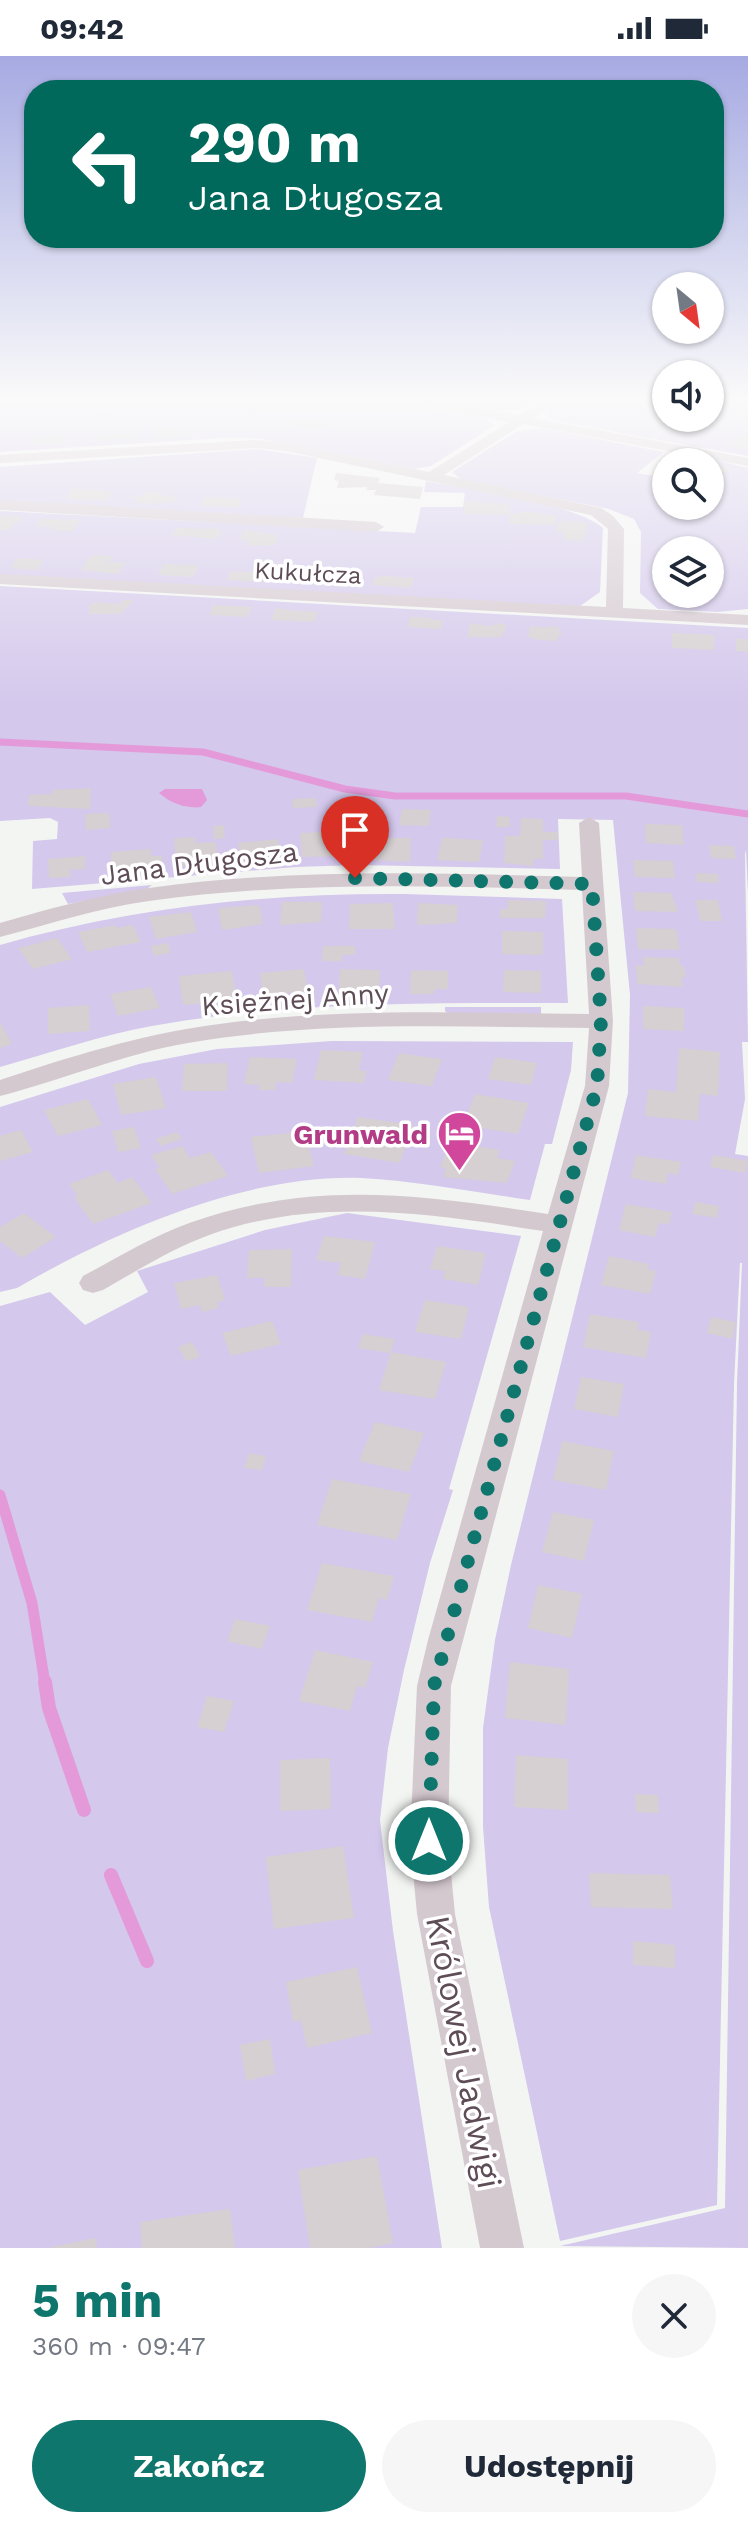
<!DOCTYPE html>
<html lang="pl">
<meta charset="utf-8">
<style>
body{margin:0;font-family:"Work Sans",sans-serif;background:#f6f6f7;color:#1f2937;height:100vh;display:flex;flex-direction:column;font-size:30px;white-space:nowrap}
*{box-sizing:border-box;margin:0}
p{font-size:26px;color:#747a83}
.icon{flex:none;width:44px;height:44px;fill:none;stroke:currentColor;stroke-width:2;stroke-linecap:round;stroke-linejoin:round}
.map{position:relative;height:2192px;overflow:hidden}
.sheet{display:flex;flex-direction:column;background:#fff;flex:1}
.sheet>*{flex:none}
.hud{position:absolute;left:24px;top:24px;width:700px;height:168px;border-radius:32px;box-shadow:0 2px 6px #0004;background:#00695c;color:#fff;overflow:hidden}
.needle{width:52px;rotate:151deg}
.buttons{position:absolute;left:652px;top:216px;display:grid;gap:16px}
.buttons a{display:grid;place-items:center;width:72px;height:72px;border-radius:50%;background:#fff;box-shadow:0 2px 6px #0004;font-size:40px}
.pin{position:absolute;display:grid;place-items:center;width:68px;height:68px;color:#fff;margin:-82px -34px;border-radius:50% 50% 50% 0;rotate:-45deg;box-shadow:0 0 8px #0007}
.pin .icon{rotate:45deg}
.me{position:absolute;width:88px;margin:-44px;rotate:0deg;stroke-linejoin:round;filter:drop-shadow(0 0 6px #0008)}
.turn{display:flex;align-items:center;gap:28px;height:168px;padding:0 32px;font-size:36px}
.turn .icon{width:104px;height:104px;stroke-width:2.5}
.turn b{display:block;font-size:56px;line-height:68px}
.round{display:grid;place-items:center;flex:none;width:84px;height:84px;border-radius:42px;background:#f6f6f7}
.summary{display:flex;align-items:center;justify-content:space-between;height:136px;padding:0 32px}
h1{font-size:48px;font-weight:700;line-height:60px;color:#0f766e}
.primary-button{display:flex;gap:16px;margin-top:auto;padding:16px 32px}
.primary-button a{flex:1;height:92px;border-radius:48px;background:#0f766e;color:#fff;font-size:32px;font-weight:700;line-height:92px;text-align:center}
.primary-button a+a{background:#f6f6f7;color:#1f2937}
.status{display:flex;justify-content:space-between;align-items:center;height:56px;padding:0 40px;background:#fff;direction:ltr}
.status svg{height:22px;fill:currentColor}
.map>svg:first-child{display:block}
</style>
<div class="status"><b>09:42</b><svg viewBox="0 0 49 12"><path d="M0 12V9h3v3zM5 12V6h3v6zM10 12V3h3v9zM15 12V0h3v12zM26 1h20v11H26zM47 4h2v5h-2z"/></svg></div>
<div class="map">
<svg width="748" height="2192" viewBox="0 0 748 2192">
<rect width="100%" height="100%" fill="#f3f5f3"/>
<!-- green -->
<path fill="#d4c8ec" fill-rule="evenodd" d="M 99,342 L 376,342 L 485,362 L 495,369 L 431,410 L 414,413 L 262,383 L 224,382 L 0,396 L 0,348 Z
M 431,342 L 538,342 L 519,354 L 498,354 Z
M 566,342 L 666,342 L 666,362 L 710,362 L 711,342 L 748,342 L 748,400 L 654,383 L 669,371 L 652,383 L 553,364 L 543,356 Z
M 542,372 L 664,396 L 637,417 L 654,420 L 666,411 L 666,450 L 710,450 L 710,406 L 672,406 C 691,393 727,408 748,412 L 748,553 L 717,556 L 658,553 L 640,537 L 641,476 L 634,463 L 609,453 L 462,424 L 452,416 L 517,375 ZM 666,494 L 710,494 L 710,538 L 666,538 Z
M 257,393 L 317,402 L 303,462 L 0,445 L 0,411 Z
M 426,425 C 469,434 572,446 603,472 L 600,536 L 580,550 L 0,519 L 0,455 L 415,477 L 421,451 L 463,451 L 465,437 L 424,436 Z
M 0,530 L 748,572 L 748,837 L 746,794 L 745,798 L 748,986 L 742,986 L 745,1043 L 735,1098 L 748,1100 L 748,2192 L 560,2190 L 725,2152 L 737,1327 L 742,1207 L 740,1207 L 734,1328 L 717,2149 L 560,2185 L 489,1851 L 483,1771 L 483,1672 L 495,1584 L 511,1509 L 628,1037 L 630,939 L 613,764 L 558,763 L 560,813 L 357,809 L 296,811 L 32,833 L 33,785 L 57,783 L 58,766 L 50,762 L 0,765 Z
M 152,829 L 147,833 L 68,848 L 62,837 Z
M 404,838 L 562,843 L 568,947 C 429,947 290,945 152,970 C 101,979 50,997 0,1011 L 0,889 C 132,851 267,837 404,838 Z
M 445,951 L 541,951 L 541,958 L 450,959 L 445,955 Z
M 332,985 L 573,986 L 571,1014 L 552,1088 L 545,1088 L 530,1144 C 474,1136 417,1125 361,1122 C 246,1118 115,1175 17,1232 L 0,1236 L 0,1051 L 139,1008 L 217,993 Z
M 347,1157 L 521,1180 L 449,1433 L 453,1434 L 430,1507 L 404,1614 L 388,1692 L 380,1764 L 393,1875 L 442,2192 L 0,2192 L 0,1250 L 50,1236 L 85,1269 L 148,1236 L 137,1215 L 265,1174 Z"/>
<!-- water -->
<path fill="#e49ad9" d="M 165,733 L 202,733 L 207,744 L 201,751 C 187,753 170,747 159,737 Z"/>
<g fill="none" stroke-linecap="round" stroke-linejoin="round">
<!-- stream-far2 -->
<path stroke="#e49ad9" stroke-width="7" d="M 0,686 L 203,696 L 345,733 L 395,740 L 626,740 L 748,758"/>
<!-- stream-far1 -->
<path stroke="#e49ad9" stroke-width="11" d="M 0,1439 L 32,1547 L 45,1628"/>
<!-- stream -->
<path stroke="#e49ad9" stroke-width="14" d="M 45,1626 L 49,1652 L 84,1754
M 111,1819 L 147,1905"/>
</g>
<!-- building -->
<path fill="#d6d0d2" d="M 133,344 L 136,352 L 96,355 L 94,347 Z
M 297,362 L 320,366 L 328,368 L 318,375 L 286,368 Z
M 187,370 L 190,379 L 156,381 L 154,372 Z
M 748,374 L 748,389 L 744,393 L 728,390 Z
M 134,376 L 136,382 L 95,385 L 93,379 Z
M 65,378 L 67,387 L 32,389 L 31,382 Z
M 712,408 L 731,412 L 713,426 L 710,425 Z
M 336,417 L 380,422 L 378,427 L 423,431 L 420,443 L 374,439 L 376,434 L 366,434 L 367,431 L 337,432 L 339,425 L 334,424 Z
M 72,433 L 99,434 L 112,437 L 107,444 L 65,443 Z
M 144,436 L 162,437 L 161,440 L 177,441 L 173,446 L 149,448 L 134,446 L 136,443 L 130,440 L 142,440 Z
M 205,441 L 232,442 L 242,443 L 238,451 L 200,450 Z
M 465,445 L 510,449 L 510,459 L 463,458 Z
M 518,455 L 556,459 L 556,469 L 509,468 L 510,458 L 518,458 Z
M 0,461 L 6,460 L 23,461 L 7,475 L 0,474 Z
M 41,463 L 80,464 L 73,475 L 50,474 L 52,471 L 36,470 Z
M 580,465 L 587,467 L 587,479 L 583,479 L 583,485 L 565,484 L 565,477 L 557,477 L 558,466 Z
M 176,472 L 221,473 L 219,476 L 222,477 L 216,483 L 171,479 Z
M 244,474 L 276,479 L 275,483 L 279,485 L 271,490 L 246,489 L 249,484 L 240,483 Z
M 91,499 L 113,500 L 109,506 L 125,506 L 119,518 L 81,514 Z
M 17,502 L 44,504 L 37,514 L 10,512 Z
M 164,508 L 199,509 L 193,521 L 158,519 Z
M 231,515 L 261,517 L 272,519 L 269,526 L 226,524 Z
M 375,521 L 387,520 L 414,522 L 411,532 L 372,529 Z
M 664,538 L 692,538 L 693,543 L 689,543 L 689,547 L 668,546 Z
M 122,544 L 134,544 L 121,558 L 88,558 L 90,553 L 87,551 L 95,546 L 120,548 Z
M 214,549 L 252,551 L 247,561 L 209,559 Z
M 276,552 L 288,554 L 318,556 L 314,566 L 271,564 Z
M 410,561 L 422,561 L 443,565 L 441,573 L 407,571 Z
M 470,567 L 491,570 L 499,567 L 507,569 L 502,581 L 467,581 Z
M 530,571 L 559,571 L 559,576 L 563,578 L 558,580 L 557,585 L 539,584 L 528,581 Z
M 672,577 L 714,579 L 714,594 L 672,592 Z
M 736,583 L 748,583 L 748,596 L 736,595 Z
M 91,732 L 90,753 L 28,750 L 29,739 L 52,738 L 52,734 Z
M 316,742 L 317,751 L 293,752 L 292,743 Z
M 402,753 L 431,754 L 429,770 L 399,769 Z
M 109,757 L 110,772 L 86,774 L 85,758 Z
M 497,760 L 510,761 L 510,771 L 496,771 Z
M 521,762 L 543,763 L 543,776 L 558,776 L 558,784 L 543,784 L 543,803 L 533,803 L 534,810 L 504,807 L 505,780 L 520,780 Z
M 645,768 L 682,769 L 684,789 L 646,787 Z
M 224,769 L 225,782 L 214,783 L 213,770 Z
M 341,775 L 345,800 L 302,801 L 300,777 Z
M 195,781 L 195,787 L 216,786 L 218,812 L 200,813 L 200,817 L 188,818 L 188,810 L 176,810 L 174,782 Z
M 372,782 L 411,782 L 410,806 L 371,804 Z
M 442,782 L 483,784 L 479,806 L 437,804 Z
M 278,783 L 281,804 L 240,806 L 238,787 Z
M 709,789 L 734,790 L 736,803 L 711,802 Z
M 151,793 L 151,800 L 162,800 L 163,811 L 111,814 L 111,796 Z
M 85,800 L 85,813 L 70,814 L 71,821 L 49,822 L 48,803 Z
M 633,804 L 673,805 L 675,822 L 635,821 Z
M 696,817 L 718,818 L 719,827 L 697,826 Z
M 633,836 L 671,837 L 678,856 L 635,855 Z
M 508,844 L 546,845 L 545,862 L 500,862 L 500,853 L 507,853 Z
M 696,844 L 718,844 L 722,865 L 700,865 Z
M 282,846 L 322,846 L 321,866 L 280,869 Z
M 393,847 L 395,873 L 349,873 L 350,848 Z
M 418,847 L 458,849 L 457,867 L 417,869 Z
M 259,849 L 263,868 L 222,874 L 218,852 Z
M 191,856 L 197,876 L 156,883 L 149,861 Z
M 115,869 L 117,872 L 133,869 L 141,886 L 87,896 L 78,876 Z
M 636,872 L 676,873 L 680,894 L 638,893 Z
M 502,875 L 543,876 L 543,899 L 502,898 Z
M 57,882 L 72,903 L 33,913 L 18,892 Z
M 168,887 L 171,897 L 154,900 L 151,890 Z
M 323,890 L 355,890 L 355,899 L 342,899 L 342,905 L 322,905 Z
M 643,901 L 679,902 L 680,910 L 684,910 L 686,921 L 681,921 L 683,931 L 637,928 L 636,909 L 644,910 Z
M 304,913 L 308,936 L 263,939 L 260,917 Z
M 340,913 L 380,914 L 379,937 L 338,937 Z
M 411,914 L 448,915 L 448,933 L 434,933 L 434,938 L 410,938 Z
M 504,914 L 541,915 L 541,937 L 503,936 Z
M 232,915 L 237,944 L 183,949 L 179,920 Z
M 151,931 L 160,952 L 118,960 L 110,938 Z
M 89,949 L 90,975 L 48,978 L 48,952 Z
M 643,950 L 684,952 L 684,975 L 643,973 Z
M 0,966 L 12,988 L 0,992 Z
M 679,992 L 720,996 L 718,1040 L 700,1038 L 698,1065 L 645,1060 L 648,1033 L 676,1036 Z
M 321,994 L 363,996 L 359,1014 L 366,1015 L 364,1027 L 314,1024 Z
M 399,997 L 442,1003 L 432,1030 L 388,1024 Z
M 250,1001 L 297,1003 L 292,1027 L 276,1026 L 275,1034 L 258,1034 L 260,1029 L 244,1028 Z
M 495,1001 L 537,1007 L 531,1029 L 488,1023 Z
M 228,1007 L 227,1035 L 182,1035 L 184,1008 Z
M 156,1021 L 166,1052 L 121,1059 L 113,1028 Z
M 475,1038 L 529,1047 L 518,1078 L 463,1069 Z
M 88,1043 L 102,1069 L 58,1080 L 44,1054 Z
M 358,1061 L 413,1069 L 400,1107 L 344,1098 Z
M 134,1071 L 141,1092 L 118,1096 L 112,1075 Z
M 21,1074 L 33,1096 L 0,1105 L 0,1080 Z
M 305,1075 L 314,1110 L 259,1117 L 251,1081 Z
M 177,1076 L 182,1083 L 161,1090 L 156,1083 Z
M 450,1086 L 500,1094 L 497,1102 L 515,1105 L 507,1127 L 443,1121 L 446,1112 L 440,1111 Z
M 182,1090 L 190,1102 L 211,1096 L 228,1120 L 172,1138 L 155,1113 L 160,1112 L 151,1099 Z
M 636,1099 L 681,1106 L 678,1119 L 668,1117 L 666,1128 L 631,1122 Z
M 713,1099 L 748,1105 L 745,1117 L 710,1111 Z
M 108,1114 L 118,1127 L 132,1121 L 152,1147 L 93,1168 L 74,1141 L 78,1140 L 69,1128 Z
M 695,1146 L 719,1150 L 717,1162 L 692,1158 Z
M 626,1148 L 672,1156 L 669,1168 L 659,1167 L 655,1181 L 619,1174 Z
M 24,1157 L 56,1181 L 22,1202 L 0,1185 L 0,1171 Z
M 324,1180 L 375,1186 L 365,1223 L 337,1219 L 341,1207 L 316,1204 Z
M 437,1190 L 486,1197 L 478,1229 L 443,1223 L 445,1215 L 430,1213 Z
M 292,1193 L 291,1231 L 264,1231 L 265,1222 L 247,1222 L 249,1194 Z
M 609,1200 L 649,1208 L 647,1213 L 656,1215 L 650,1238 L 601,1229 Z
M 217,1219 L 225,1244 L 217,1246 L 219,1252 L 202,1256 L 200,1249 L 181,1253 L 174,1227 Z
M 425,1244 L 469,1251 L 461,1283 L 415,1276 Z
M 590,1258 L 639,1266 L 638,1274 L 651,1276 L 646,1302 L 583,1291 Z
M 711,1261 L 736,1266 L 733,1283 L 707,1277 Z
M 272,1265 L 281,1288 L 231,1300 L 222,1277 Z
M 363,1278 L 395,1283 L 390,1297 L 358,1292 Z
M 192,1286 L 200,1301 L 186,1305 L 178,1291 Z
M 391,1296 L 446,1306 L 435,1343 L 379,1334 Z
M 581,1321 L 624,1328 L 618,1361 L 574,1353 Z
M 375,1366 L 424,1377 L 409,1416 L 359,1405 Z
M 562,1385 L 614,1395 L 606,1434 L 553,1424 Z
M 249,1397 L 266,1400 L 262,1414 L 244,1412 Z
M 332,1423 L 411,1438 L 397,1484 L 317,1469 Z
M 553,1456 L 594,1464 L 584,1505 L 542,1496 Z
M 322,1507 L 394,1520 L 387,1544 L 379,1542 L 372,1566 L 307,1554 Z
M 538,1529 L 582,1538 L 572,1582 L 528,1572 Z
M 235,1563 L 270,1570 L 261,1593 L 227,1585 Z
M 315,1594 L 373,1606 L 365,1632 L 357,1630 L 350,1655 L 299,1645 Z
M 510,1606 L 569,1613 L 566,1669 L 505,1662 Z
M 207,1640 L 234,1645 L 224,1676 L 197,1671 Z
M 516,1699 L 568,1703 L 568,1754 L 514,1751 Z
M 330,1702 L 331,1753 L 280,1755 L 280,1704 Z
M 635,1738 L 658,1739 L 659,1757 L 636,1756 Z
M 343,1790 L 354,1862 L 274,1873 L 266,1801 Z
M 589,1817 L 670,1819 L 673,1853 L 591,1851 Z
M 633,1885 L 675,1889 L 675,1912 L 633,1909 Z
M 357,1911 L 372,1977 L 307,1992 L 301,1964 L 293,1966 L 286,1926 Z
M 270,1983 L 275,2018 L 246,2025 L 240,1989 Z
M 377,2100 L 393,2187 L 369,2192 L 310,2192 L 298,2114 Z
M 230,2153 L 235,2192 L 142,2192 L 140,2166 Z
M 96,2182 L 97,2192 L 51,2192 L 51,2191 Z"/>
<g fill="none" stroke-linecap="round" stroke-linejoin="round">
<!-- street -->
<path fill="#d5c9d0" fill-rule="evenodd" d="M 0,342 L 52,342 L 45,346 L 0,349 Z
M 397,342 L 425,342 L 519,359 L 546,342 L 562,342 L 533,362 L 748,402 L 748,410 L 523,368 L 444,419 L 601,452 L 613,460 L 624,473 L 623,552 L 748,559 L 748,569 L 0,528 L 0,518 L 606,551 L 608,473 L 591,459 L 286,395 L 256,392 L 0,407 L 0,399 L 256,384 L 286,387 L 429,416 L 509,366 L 404,346 Z
M 0,444 L 376,466 L 384,471 L 376,476 L 0,454 Z
M 589,761 L 599,767 L 613,965 L 609,1030 L 451,1630 L 448,1785 L 455,1858 L 524,2192 L 480,2192 L 417,1858 L 410,1785 L 417,1630 L 428,1584 L 543,1175 C 432,1158 321,1140 212,1178 C 173,1192 138,1214 103,1234 L 93,1237 L 83,1234 L 79,1227 L 83,1220 C 119,1201 154,1179 192,1166 C 315,1123 424,1139 548,1158 L 585,1030 L 589,972 C 455,971 320,964 188,987 C 123,998 63,1024 0,1040 L 0,1024 C 69,1001 139,979 212,969 C 337,951 463,957 589,958 L 582,834 C 437,830 293,825 149,845 C 98,852 50,868 0,881 L 0,867 C 49,853 98,839 149,832 C 292,812 437,817 582,821 L 579,767 Z"/>
</g>
<!-- sky -->
<linearGradient id="sky" x2="0" y2="1"><stop stop-color="#a6aae2"/><stop offset="0.53" stop-color="#fafafa"/><stop offset="1" stop-color="#fafafa" stop-opacity="0"/></linearGradient>
<rect width="748" height="649" fill="url(#sky)"/>
<g fill="none" stroke-linecap="round" stroke-linejoin="round">
<!-- route -->
<path stroke="#0f766e" stroke-width="14" stroke-dasharray="0 25.2" d="M 355,822 L 592,828 L 601,965 L 597,1030 L 434,1630 L 429,1785"/>
</g>
<!-- icons -->
<defs>
<symbol id="hotel-pin" viewBox="-11 -11 22 30"><path d="M0 17L-7.5 6A9.5 9.5 0 1 1 7.5 6Z" fill="#d1479c" stroke="#fff"/><path d="M-6-4.5h1.5V1H6V5H4.5V3h-9V5H-6ZM-4 0a1.8 1.8 0 1 1 3.6 0ZM.5 0V-2.5h3Q6-2.5 6 0Z" fill="#fff"/></symbol>
</defs>
<g fill-rule="evenodd">
<use href="#hotel-pin" x="434" y="1052" width="51" height="69"/>
</g>
<g text-anchor="middle" stroke-width="7" stroke-linejoin="round" paint-order="stroke">
<!-- far-street labels -->
<g font-size="24" fill="#5e4c57" stroke="#fff">
<text transform="translate(308 517) rotate(3)" y="8">Kukułcza</text>
</g>
<!-- street labels -->
<g font-size="28" fill="#5e4c57" stroke="#fff">
<text transform="translate(199 807) rotate(-7)" y="10">Jana Długosza</text>
<text transform="translate(295 943) rotate(-4)" y="10">Księżnej Anny</text>
</g>
<!-- hotel labels -->
<g font-size="28" font-weight="bold" fill="#b23c85" stroke="#fff" text-anchor="end">
<text x="428" y="1088">Grunwald</text>
</g>
<!-- near-street labels -->
<g font-size="34" fill="#5e4c57" stroke="#fff">
<text transform="translate(464 1996) rotate(79)" y="12">Królowej Jadwigi</text>
</g>
</g>
</svg>
<div class="buttons">
<a><svg class="needle" viewBox="-14 -14 28 28"><path d="M0-13l5 13h-10z" fill="#e53935"/><path d="M0 13l5-13h-10z" fill="#747a83"/></svg></a>
<a><svg class="icon" aria-label="sound" viewBox="0 0 24 24"><path d="M4 9h4l5-4v14l-5-4H4zM17 9q2 3 0 6"/></svg></a>
<a><svg class="icon" aria-label="search" viewBox="0 0 24 24"><circle cx="10" cy="10" r="6"/><path d="M15 15l6 6"/></svg></a>
<a><svg class="icon" aria-label="layers" viewBox="0 0 24 24"><path d="M12 4l9 5-9 5-9-5zM3 14l9 5 9-5"/></svg></a>
</div>
<div class="pin" style="left:355px;top:822px;background:#d93025"><svg class="icon" aria-label="arrive" viewBox="0 0 24 24"><path d="M6 21V4h12l-3 4 3 4H6"/></svg></div>
<svg class="me" style="left:429px;top:1785px" viewBox="-20 -20 40 40"><circle r="17" fill="#0f766e" stroke="#fff" stroke-width="3"/><path d="M0-11L8 9 0 5-8 9z" fill="#fff"/></svg>
<div class="hud">
<div class="turn"><svg class="icon" aria-label="left" viewBox="0 0 24 24"><path d="M17 20v-9H6M10 6l-5 5 5 5"/></svg><div><b>290 m</b>Jana Długosza</div></div>
</div>
</div>
<section class="sheet">
<div class="summary"><div><h1>5 min</h1><p>360 m · 09:47</p></div><a class="round"><svg class="icon" aria-label="close" viewBox="0 0 24 24"><path d="M6 6l12 12M18 6L6 18"/></svg></a></div>
<div class="primary-button"><a>Zakończ</a><a>Udostępnij</a></div>
</section>
